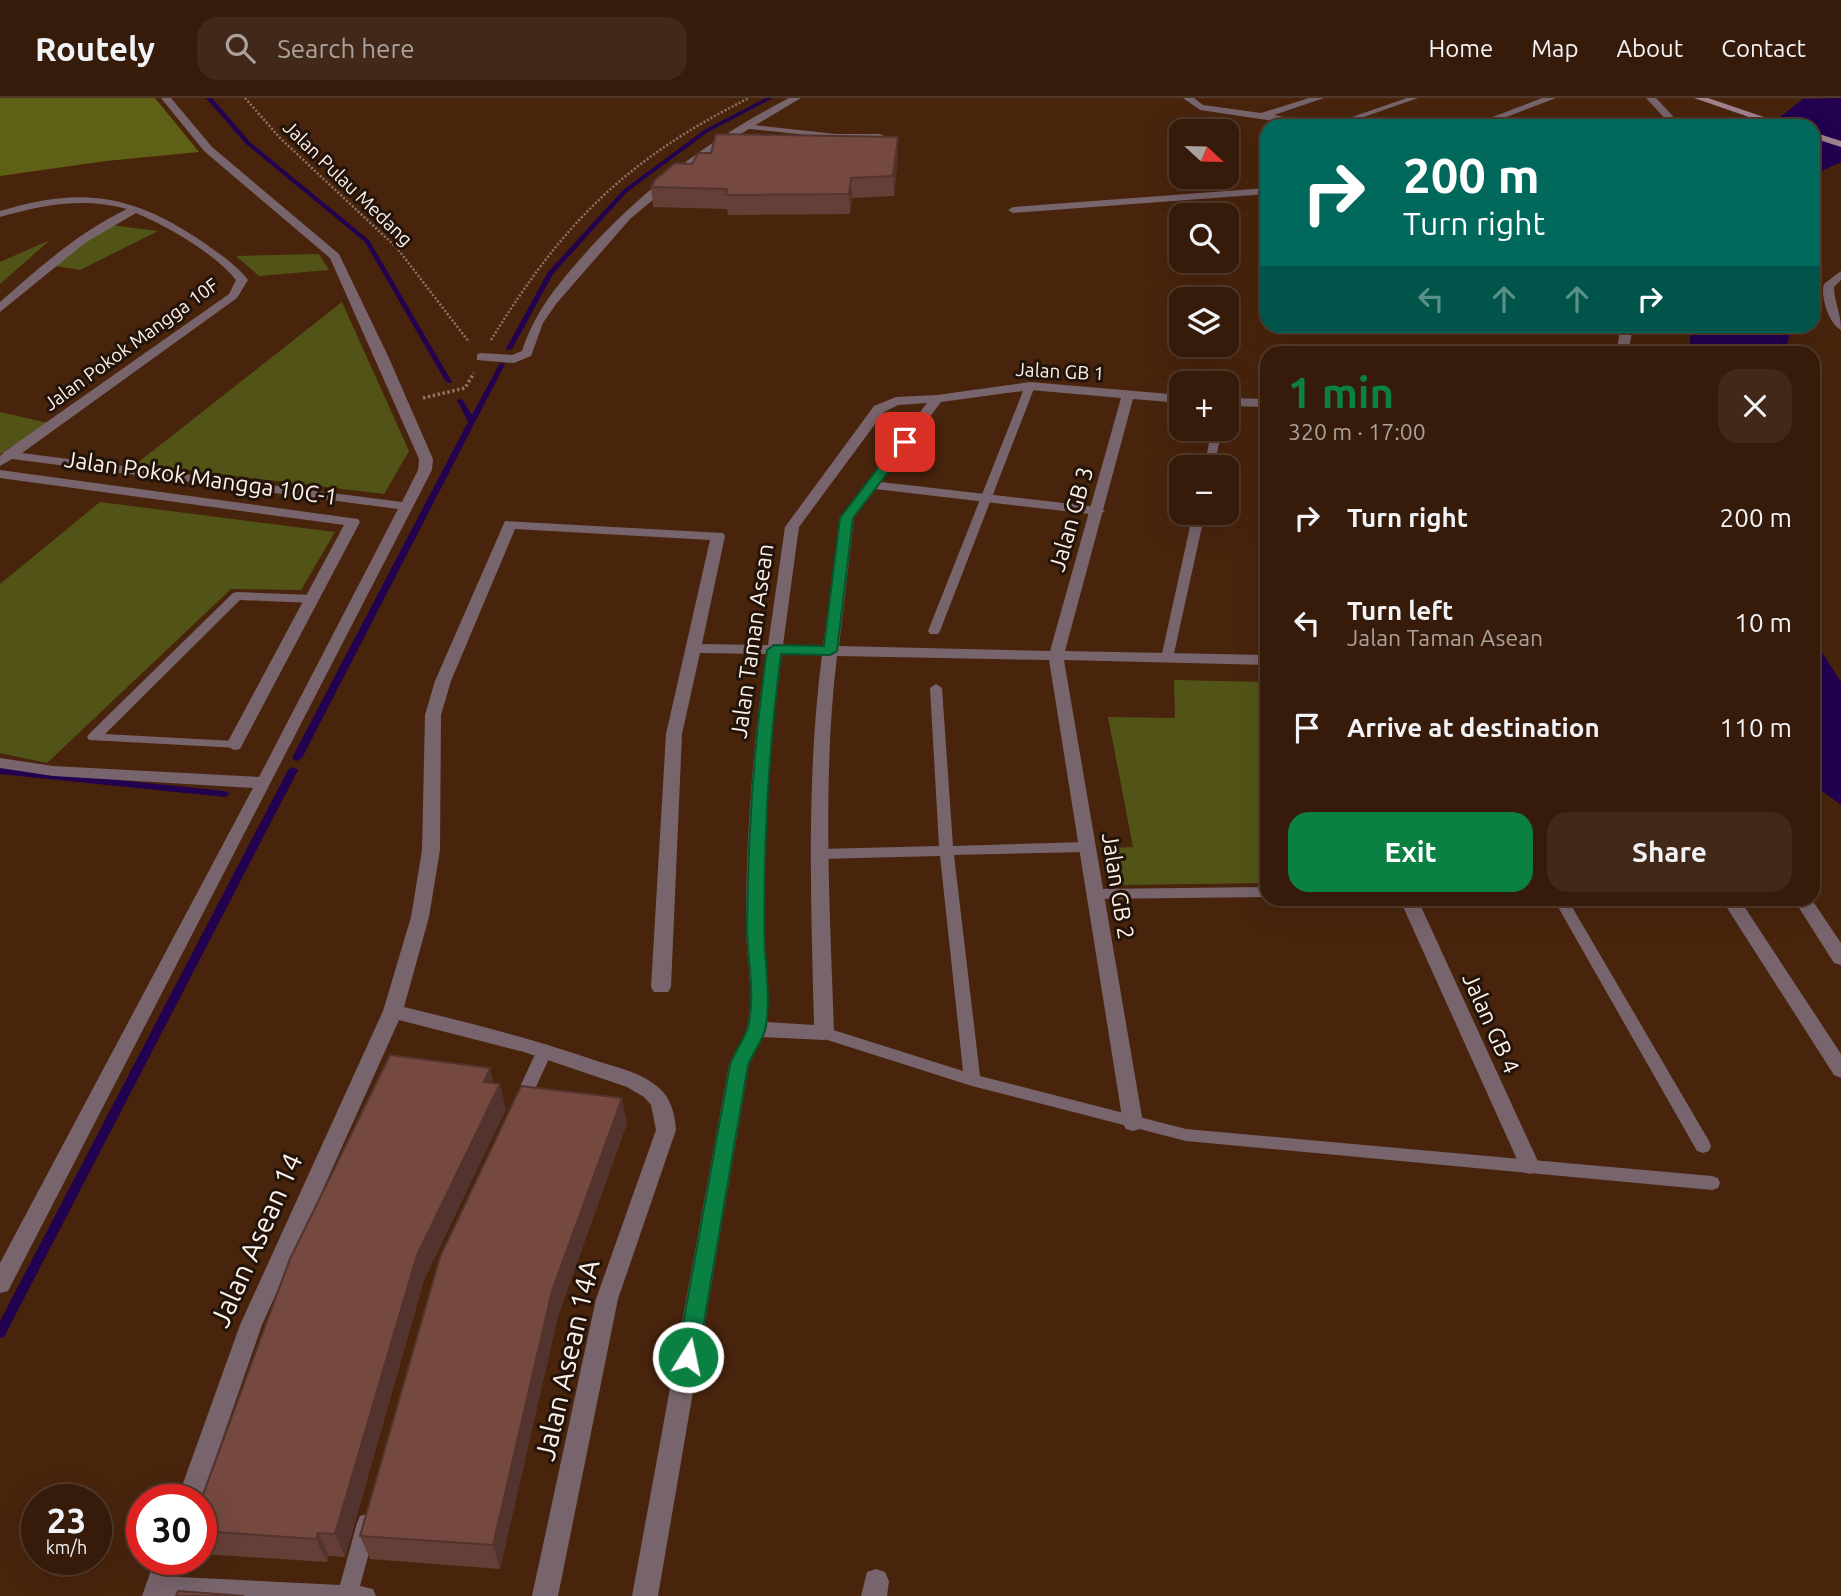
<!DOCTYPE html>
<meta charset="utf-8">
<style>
body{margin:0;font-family:Ubuntu,sans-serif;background:#412818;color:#f1f3f6;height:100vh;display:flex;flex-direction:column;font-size:26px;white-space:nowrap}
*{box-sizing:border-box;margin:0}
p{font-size:23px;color:#aaa19c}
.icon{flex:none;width:38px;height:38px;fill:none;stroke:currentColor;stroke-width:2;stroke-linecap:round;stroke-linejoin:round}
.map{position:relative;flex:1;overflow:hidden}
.drawer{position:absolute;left:1260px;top:248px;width:560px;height:560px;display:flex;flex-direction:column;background:#361b0a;border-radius:21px;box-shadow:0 7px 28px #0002,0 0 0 2px #50392b}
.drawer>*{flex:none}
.top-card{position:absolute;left:1260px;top:21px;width:560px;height:214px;border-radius:21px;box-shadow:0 7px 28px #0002,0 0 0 2px #50392b;background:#00695c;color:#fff;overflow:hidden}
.needle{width:46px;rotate:112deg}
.buttons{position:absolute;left:1169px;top:21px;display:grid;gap:14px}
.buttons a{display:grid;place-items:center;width:70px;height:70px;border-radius:14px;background:#361b0a;box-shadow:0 7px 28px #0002,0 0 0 2px #50392b;font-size:35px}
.speed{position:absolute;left:21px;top:1386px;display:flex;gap:14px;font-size:35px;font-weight:700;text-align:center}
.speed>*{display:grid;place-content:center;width:91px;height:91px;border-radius:50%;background:#361b0a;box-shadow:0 7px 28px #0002,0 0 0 2px #50392b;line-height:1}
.speed small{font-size:18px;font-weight:400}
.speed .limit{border:10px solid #d22;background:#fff;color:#111}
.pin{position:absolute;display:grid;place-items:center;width:60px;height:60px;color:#fff;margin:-30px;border-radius:14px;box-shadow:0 4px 10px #0006}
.me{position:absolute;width:77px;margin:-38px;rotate:10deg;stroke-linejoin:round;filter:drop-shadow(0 0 5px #0008)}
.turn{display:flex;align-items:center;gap:24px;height:147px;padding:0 28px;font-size:32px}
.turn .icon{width:91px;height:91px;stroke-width:2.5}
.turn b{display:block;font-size:49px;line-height:60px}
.lanes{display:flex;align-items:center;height:66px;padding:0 28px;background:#0003;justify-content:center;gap:35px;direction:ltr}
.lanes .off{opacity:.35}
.round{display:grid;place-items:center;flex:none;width:74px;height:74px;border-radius:21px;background:#412818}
.headline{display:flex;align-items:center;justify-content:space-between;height:119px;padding:0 28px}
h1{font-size:42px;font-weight:700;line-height:52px;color:#0b8043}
.button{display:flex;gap:14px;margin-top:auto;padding:14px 28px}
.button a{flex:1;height:80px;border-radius:21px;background:#0b8043;color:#fff;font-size:28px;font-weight:700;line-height:80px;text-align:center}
.button a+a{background:#412818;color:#f1f3f6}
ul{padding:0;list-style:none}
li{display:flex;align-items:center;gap:21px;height:105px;padding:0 28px}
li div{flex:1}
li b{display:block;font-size:26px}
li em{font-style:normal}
header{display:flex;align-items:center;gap:42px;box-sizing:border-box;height:98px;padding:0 35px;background:#361b0a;border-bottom:2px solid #50392b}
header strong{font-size:33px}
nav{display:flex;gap:38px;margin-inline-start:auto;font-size:24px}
.search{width:490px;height:63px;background:#412818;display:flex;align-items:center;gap:18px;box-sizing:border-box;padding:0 24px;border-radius:21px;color:#aaa19c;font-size:26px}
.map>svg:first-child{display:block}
</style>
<header>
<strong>Routely</strong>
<div class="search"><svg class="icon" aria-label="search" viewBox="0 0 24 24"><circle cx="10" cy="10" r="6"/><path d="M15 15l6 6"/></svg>Search here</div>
<nav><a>Home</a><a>Map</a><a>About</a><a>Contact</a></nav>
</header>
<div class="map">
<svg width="1841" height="1498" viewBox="0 0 1841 1498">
<rect width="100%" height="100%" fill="#48240d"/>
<!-- green -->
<path fill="#525417" d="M 110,127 L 158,133 L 80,172 L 55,168 L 76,144 Z
M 50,142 L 0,186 L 0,164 Z
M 319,156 L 329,172 L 259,178 L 236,158 Z
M 342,204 L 409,353 L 384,396 L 136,366 Z
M 0,314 L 48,325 L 0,356 Z
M 100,404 L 335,434 L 301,492 L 231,491 L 47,665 L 0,655 L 0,486 Z
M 1174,582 L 1267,584 L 1267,785 L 1123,787 L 1116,750 L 1133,749 L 1108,619 L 1175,620 Z"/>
<!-- forest -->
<path fill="#5e6015" d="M 0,0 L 155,0 L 199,54 L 106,63 L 0,78 Z"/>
<!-- water -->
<path fill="#210150" d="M 1841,0 L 1841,64 L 1824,72 L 1813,84 L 1813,28 L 1769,28 L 1803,1 Z
M 1691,228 L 1792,228 L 1792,232 L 1783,255 L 1689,256 Z
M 1813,540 L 1841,584 L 1841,707 L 1813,686 Z"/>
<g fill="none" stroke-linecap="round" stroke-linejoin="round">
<!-- stream -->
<path fill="#210150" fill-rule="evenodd" d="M 206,0 L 212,0 L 250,44 L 369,142 L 452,284 L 451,285 L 446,284 L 365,144 L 246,46 Z
M 766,0 L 773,0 L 708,34 L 627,94 L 553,176 L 512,251 L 507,252 L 506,251 L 548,174 L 623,92 L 704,32 Z
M 500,265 L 505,266 L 302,660 L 297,663 L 294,662 L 292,660 L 468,324 L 457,302 L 462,301 L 472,317 Z
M 293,669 L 298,672 L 4,1239 L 0,1240 L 0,1223 L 288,672 Z
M 0,670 L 225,693 L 230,696 L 225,699 L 0,676 Z"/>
<!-- path-far1 -->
<path stroke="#8d7362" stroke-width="2.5" stroke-dasharray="2 2" stroke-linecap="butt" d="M 245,0 L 280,40 L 397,150 L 469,244
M 491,242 C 563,125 625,62 749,0"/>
<!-- path -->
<path stroke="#8d7362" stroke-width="3.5" stroke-dasharray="2.5 2.5" stroke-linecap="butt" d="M 423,300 L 465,290 L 474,275"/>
<!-- service -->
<path fill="#78646c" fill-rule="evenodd" d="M 1407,0 L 1418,0 L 1338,28 L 1326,28 Z
M 744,26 L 836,36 L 880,36 L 884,38 L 880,40 L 836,40 L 741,30 L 740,28 Z
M 1030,285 L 1035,288 L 940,533 L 938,536 L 930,536 L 928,533 L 1025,288 Z
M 1212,331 L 1222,331 L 1214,369 L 1204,369 Z
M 1193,415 L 1205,415 L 1173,560 L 1167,564 L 1161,560 Z
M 237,494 L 312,497 L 318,501 L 312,505 L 240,502 L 105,636 L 234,643 L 239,644 L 241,647 L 239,650 L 89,642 L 87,639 L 89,636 L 233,495 Z
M 936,586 L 942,590 L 953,748 L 1086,744 L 1093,749 L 1086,754 L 954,757 L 980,978 L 1186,1031 L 1712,1078 L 1718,1080 L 1720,1085 L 1718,1090 L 1712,1092 L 1186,1043 L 972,988 L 818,939 L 816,935 L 818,931 L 824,929 L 963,973 L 940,758 L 819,761 L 812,756 L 819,751 L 939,748 L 930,590 Z
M 1267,789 L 1267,799 L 1094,801 L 1087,796 L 1094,791 Z
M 1554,802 L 1568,802 L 1709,1043 L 1711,1048 L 1709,1053 L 1703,1055 L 1697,1053 Z
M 545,946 L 551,948 L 553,952 L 528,1006 L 526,1010 L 520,1012 L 514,1010 L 512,1006 L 537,952 L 539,948 Z
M 367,1416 L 374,1418 L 377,1425 L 360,1488 L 373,1491 L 376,1498 L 161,1498 L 152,1495 L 149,1488 L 152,1481 L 159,1478 L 340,1487 L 357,1425 L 360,1418 Z"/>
<!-- pedestrian -->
<path fill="#78646c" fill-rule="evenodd" d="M 872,383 L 1098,409 L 1105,413 L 1098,417 L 867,390 L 865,387 Z"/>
<!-- minor -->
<path fill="#78646c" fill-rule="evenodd" d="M 161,0 L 171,0 L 212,49 L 339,156 L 388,258 L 433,361 L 432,372 L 8,1193 L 0,1195 L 0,1165 L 253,690 L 53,678 L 0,670 L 0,660 L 53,668 L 259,679 L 398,411 L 12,361 L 0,368 L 0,358 L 4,354 L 229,196 L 236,182 C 214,155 169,129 136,115 L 85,145 L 0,214 L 0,204 C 40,169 79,134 127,111 C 82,99 44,107 0,119 L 0,113 C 81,88 133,96 203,144 C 219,156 236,166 248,182 L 237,200 L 22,355 L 402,404 L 418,372 L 419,361 L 330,160 L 204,53 Z
M 789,0 L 801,0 L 709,55 L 630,121 L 556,206 L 543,225 L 531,258 L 514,265 L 477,262 L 477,256 L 481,255 L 512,257 L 522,253 C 535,214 555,190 582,159 C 641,92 710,41 789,0 Z
M 1183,0 L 1194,0 L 1203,7 L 1261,15 L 1309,0 L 1324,0 L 1274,17 L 1330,28 L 1306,28 L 1200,12 Z
M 1542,0 L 1556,0 L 1483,28 L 1469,28 Z
M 1646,0 L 1656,0 L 1682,28 L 1672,28 Z
M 1267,90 L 1267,96 L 1013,115 L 1008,112 L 1013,109 Z
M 1841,173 L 1841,182 L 1834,189 C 1834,204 1841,214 1841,232 C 1829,226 1820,198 1824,186 Z
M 1621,228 L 1633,228 L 1628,256 L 1616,256 Z
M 1030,284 L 1181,297 L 1181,305 L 1133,301 L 1065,553 L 1267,557 L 1267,567 L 1064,562 L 1143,1025 L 1140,1031 L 1133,1033 L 1126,1031 L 1123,1025 L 1049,562 L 837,558 C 822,682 830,810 834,935 L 831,940 L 824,942 L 762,939 L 749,967 L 658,1498 L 632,1498 L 729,967 C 733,955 745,940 747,929 C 755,896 746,860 746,827 C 746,737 753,646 766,556 L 700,555 L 682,636 L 671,889 L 668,894 L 654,894 L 651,889 L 666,636 L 710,442 L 515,431 L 451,583 L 441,617 L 440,752 L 429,819 L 404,909 C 470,925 535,941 600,964 C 619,970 642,975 658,989 C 671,1000 675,1016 676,1032 L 618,1201 L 558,1498 L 532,1498 L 596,1201 L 656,1032 L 651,1007 L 644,999 L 627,989 L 524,954 L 399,922 L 262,1227 L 201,1402 L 177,1402 L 240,1227 L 383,913 L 411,819 L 422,752 L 425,617 L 435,583 L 505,423 L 723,435 L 725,438 L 702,546 L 768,547 L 785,429 L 874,308 L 896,299 L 937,297 ZM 1030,292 L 1121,300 L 1050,553 L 839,548 L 854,420 L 941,304 ZM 927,305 L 840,420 L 823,548 L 783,547 L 799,429 L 884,314 L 898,307 ZM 782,556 L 822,557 C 806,680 811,804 814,927 L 767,924 C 768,892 765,861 764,828 C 762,738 769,646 782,556 Z
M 1227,300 L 1267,301 L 1267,309 L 1227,308 Z
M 0,372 L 358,421 L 360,424 L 240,651 L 234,652 L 226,647 L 344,427 L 0,380 Z
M 1400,802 L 1418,802 L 1540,1068 L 1537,1074 L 1530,1076 L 1523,1074 L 1520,1068 Z
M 1722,802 L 1740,802 L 1841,956 L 1841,980 L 1834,977 Z
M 1794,802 L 1812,802 L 1841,845 L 1841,867 L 1834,865 Z
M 155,1461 L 181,1461 L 168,1498 L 142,1498 Z
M 876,1471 L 885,1474 L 889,1483 L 887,1498 L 861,1498 L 867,1474 Z"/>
<!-- secondary -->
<path fill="#a1818f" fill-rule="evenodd" d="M 1694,0 L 1708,0 L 1790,28 L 1775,28 Z
M 1813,34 L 1841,43 L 1841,49 L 1813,40 Z"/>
</g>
<!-- wall -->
<path fill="#653f37" d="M 898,58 L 894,98 L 852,100 L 850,116 L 728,117 L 727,111 L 653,109 L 651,89 L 692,66 Z
M 494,985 L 506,1011 L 424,1182 L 345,1459 L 329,1458 L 327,1464 L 202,1456 L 201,1454 L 201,1402 Z
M 627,1025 L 558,1218 L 500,1471 L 370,1461 L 360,1438 Z"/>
<!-- shaded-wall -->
<path fill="#52332d" d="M 898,39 L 898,58 L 894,98 L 893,78 Z
M 851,80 L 852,100 L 850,116 L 849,96 Z
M 490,970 L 496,994 L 500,986 L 506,1011 L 424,1182 L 345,1459 L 335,1436 L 417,1157 Z
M 622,1000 L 627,1025 L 558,1218 L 500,1471 L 493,1447 L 552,1193 Z
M 318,1435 L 329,1458 L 327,1464 L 316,1441 Z"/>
<!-- building -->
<path fill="#754940" stroke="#52332d" stroke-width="2" d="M 716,36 L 898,39 L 893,78 L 851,80 L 849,96 L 726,97 L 727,91 L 651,89 L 655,82 L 675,65 L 692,66 L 698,55 L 711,55 Z
M 390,957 L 490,970 L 484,984 L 500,986 L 417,1157 L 335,1436 L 318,1435 L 316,1441 L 201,1433 L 201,1402 L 290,1161 Z
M 521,988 L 622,1000 L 552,1193 L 493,1447 L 360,1438 L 440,1159 Z
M 178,1493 L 244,1498 L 176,1498 Z"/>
<!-- route -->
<path fill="#0b8043" stroke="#07532c" stroke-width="2" d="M 905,340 L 911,344 L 853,420 L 837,553 L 830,557 L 781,556 C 769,646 764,736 764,827 C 764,861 771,895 766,928 C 764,941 753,954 748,967 L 698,1259 L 695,1265 L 688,1268 L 680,1265 L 677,1259 L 730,967 C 734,955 746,938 748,929 C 756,896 747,860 747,828 C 748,735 754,643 767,552 L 774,547 L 824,548 L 840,420 L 900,341 Z"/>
<g text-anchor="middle" stroke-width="6" stroke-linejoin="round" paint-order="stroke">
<!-- far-street labels -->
<g font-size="19" fill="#fbf2ec" stroke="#231309">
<text transform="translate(348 85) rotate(44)" y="7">Jalan Pulau Medang</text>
<text transform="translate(131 246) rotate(-36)" y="7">Jalan Pokok Mangga 10F</text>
<text transform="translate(1060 273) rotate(3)" y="7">Jalan GB 1</text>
</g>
<!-- street labels -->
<g font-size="23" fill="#fbf2ec" stroke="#231309">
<text transform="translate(201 380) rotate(8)" y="8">Jalan Pokok Mangga 10C-1</text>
<text transform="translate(1071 421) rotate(-74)" y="8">Jalan GB 3</text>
<text transform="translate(752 543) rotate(-82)" y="8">Jalan Taman Asean</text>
<text transform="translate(1118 788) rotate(81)" y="8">Jalan GB 2</text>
<text transform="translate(1491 925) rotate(66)" y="8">Jalan GB 4</text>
</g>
<!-- near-street labels -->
<g font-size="28" fill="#fbf2ec" stroke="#231309">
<text transform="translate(256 1142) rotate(-66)" y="10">Jalan Asean 14</text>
<text transform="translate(567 1262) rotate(-77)" y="10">Jalan Asean 14A</text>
</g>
</g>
</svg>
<div class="buttons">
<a><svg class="needle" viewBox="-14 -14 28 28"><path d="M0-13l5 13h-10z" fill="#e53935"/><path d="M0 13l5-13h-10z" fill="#aaa19c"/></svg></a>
<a><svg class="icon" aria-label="search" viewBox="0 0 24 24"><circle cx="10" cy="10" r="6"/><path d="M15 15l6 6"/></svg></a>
<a><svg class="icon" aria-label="layers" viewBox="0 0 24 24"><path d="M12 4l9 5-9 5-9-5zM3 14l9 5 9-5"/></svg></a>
<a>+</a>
<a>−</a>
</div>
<div class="speed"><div>23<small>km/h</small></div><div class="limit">30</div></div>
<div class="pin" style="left:905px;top:344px;background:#d93025"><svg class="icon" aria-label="arrive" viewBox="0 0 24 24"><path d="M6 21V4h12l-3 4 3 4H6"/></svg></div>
<svg class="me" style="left:688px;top:1259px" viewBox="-20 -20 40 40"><circle r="17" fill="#0b8043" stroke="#fff" stroke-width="3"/><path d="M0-11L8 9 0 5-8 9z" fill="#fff"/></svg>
<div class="top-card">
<div class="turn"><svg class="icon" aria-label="right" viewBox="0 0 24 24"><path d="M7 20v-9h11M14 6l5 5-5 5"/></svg><div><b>200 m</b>Turn right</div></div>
<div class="lanes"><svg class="icon off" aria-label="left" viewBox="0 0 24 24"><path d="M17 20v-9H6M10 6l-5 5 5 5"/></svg><svg class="icon off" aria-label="ahead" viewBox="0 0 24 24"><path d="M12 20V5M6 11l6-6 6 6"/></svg><svg class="icon off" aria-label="ahead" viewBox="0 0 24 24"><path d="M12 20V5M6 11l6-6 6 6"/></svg><svg class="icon" aria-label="right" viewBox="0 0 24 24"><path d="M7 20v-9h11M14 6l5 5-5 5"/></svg></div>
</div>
<section class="drawer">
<div class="headline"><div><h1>1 min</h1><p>320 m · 17:00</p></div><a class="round"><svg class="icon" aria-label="close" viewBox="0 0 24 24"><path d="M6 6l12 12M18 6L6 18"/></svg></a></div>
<ul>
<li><svg class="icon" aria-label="right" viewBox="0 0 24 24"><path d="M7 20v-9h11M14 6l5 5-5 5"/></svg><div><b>Turn right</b></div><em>200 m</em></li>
<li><svg class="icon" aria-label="left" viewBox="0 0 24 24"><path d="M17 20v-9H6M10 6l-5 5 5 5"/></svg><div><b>Turn left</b><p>Jalan Taman Asean</p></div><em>10 m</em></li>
<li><svg class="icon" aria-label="arrive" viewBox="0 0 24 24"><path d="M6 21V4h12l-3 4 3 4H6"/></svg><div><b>Arrive at destination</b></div><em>110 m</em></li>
</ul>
<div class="button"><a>Exit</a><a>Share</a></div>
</section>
</div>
